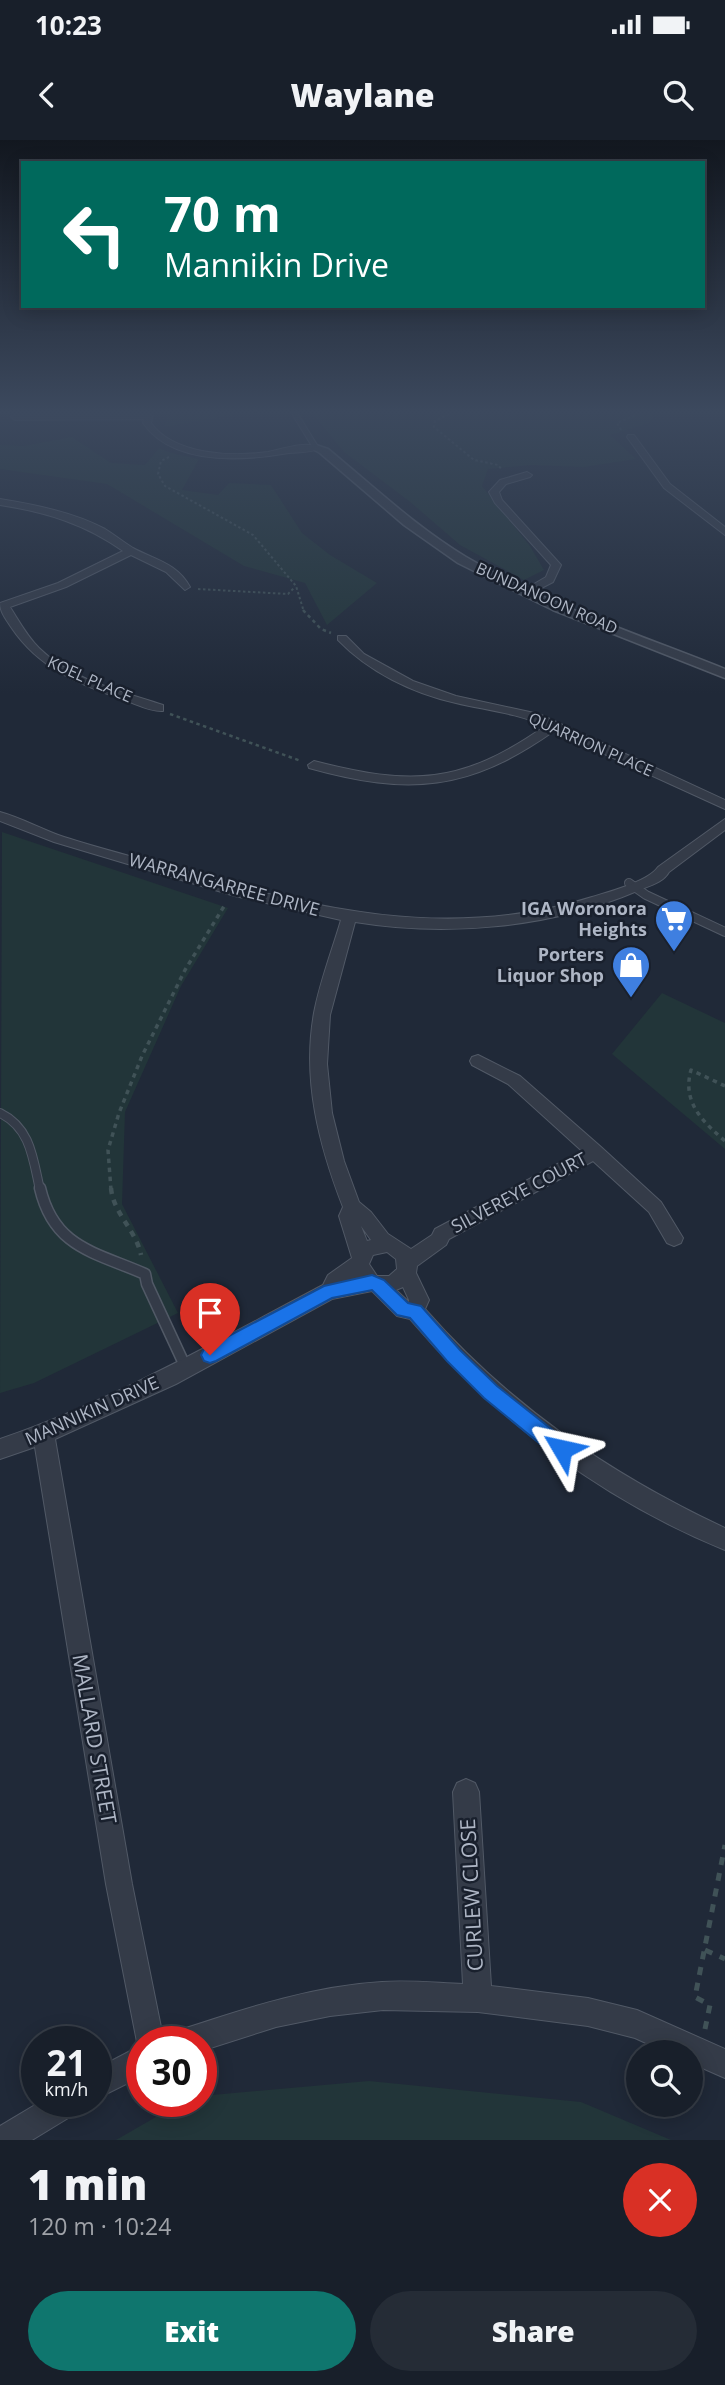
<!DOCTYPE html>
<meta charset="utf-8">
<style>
body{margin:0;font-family:"Open Sans",sans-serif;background:#252c36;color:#f1f3f6;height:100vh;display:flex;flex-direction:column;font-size:26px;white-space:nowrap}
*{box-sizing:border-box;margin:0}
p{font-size:23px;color:#9fa2a8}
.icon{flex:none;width:38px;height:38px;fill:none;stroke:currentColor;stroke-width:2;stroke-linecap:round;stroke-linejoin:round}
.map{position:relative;height:2000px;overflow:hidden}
.details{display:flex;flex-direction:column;background:#181f2a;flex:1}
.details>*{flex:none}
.hud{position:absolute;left:21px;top:21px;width:684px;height:147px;border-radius:0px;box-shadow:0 4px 18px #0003,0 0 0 2px #363d47;background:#00695c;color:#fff;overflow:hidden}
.buttons{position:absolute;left:626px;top:1900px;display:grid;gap:14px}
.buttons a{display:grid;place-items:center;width:77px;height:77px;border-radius:50%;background:#181f2a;box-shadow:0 4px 18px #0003,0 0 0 2px #363d47;font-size:35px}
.speed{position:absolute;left:21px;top:1886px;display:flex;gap:14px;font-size:35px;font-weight:700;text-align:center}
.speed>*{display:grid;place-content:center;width:91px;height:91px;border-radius:50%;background:#181f2a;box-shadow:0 4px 18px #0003,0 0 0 2px #363d47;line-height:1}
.speed small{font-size:18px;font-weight:400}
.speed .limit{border:10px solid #d22;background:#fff;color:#111}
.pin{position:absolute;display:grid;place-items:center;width:60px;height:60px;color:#fff;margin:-72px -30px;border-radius:50% 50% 50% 0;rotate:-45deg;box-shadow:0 0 7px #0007}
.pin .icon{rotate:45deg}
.me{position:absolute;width:77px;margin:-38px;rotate:306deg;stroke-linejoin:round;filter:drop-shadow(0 0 5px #0008)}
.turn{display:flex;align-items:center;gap:24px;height:147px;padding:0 28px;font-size:32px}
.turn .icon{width:91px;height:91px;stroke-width:2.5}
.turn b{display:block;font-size:49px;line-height:60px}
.round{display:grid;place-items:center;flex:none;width:74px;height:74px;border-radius:37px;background:#252c36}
.overview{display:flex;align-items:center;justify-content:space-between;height:119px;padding:0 28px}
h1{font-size:42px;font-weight:800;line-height:52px}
.button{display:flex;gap:14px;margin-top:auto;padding:14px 28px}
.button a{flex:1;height:80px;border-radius:42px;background:#0f766e;color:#fff;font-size:28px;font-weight:800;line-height:80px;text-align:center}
.button a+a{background:#252c36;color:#f1f3f6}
.status{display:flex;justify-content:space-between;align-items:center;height:49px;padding:0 35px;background:#181f2a;direction:ltr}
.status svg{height:19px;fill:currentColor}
header{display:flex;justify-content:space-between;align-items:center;height:91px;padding:0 28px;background:#181f2a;font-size:32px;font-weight:800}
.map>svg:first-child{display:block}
</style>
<div class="status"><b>10:23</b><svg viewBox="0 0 49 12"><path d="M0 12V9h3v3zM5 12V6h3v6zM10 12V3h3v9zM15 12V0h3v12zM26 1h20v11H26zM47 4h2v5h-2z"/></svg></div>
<header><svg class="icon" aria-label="back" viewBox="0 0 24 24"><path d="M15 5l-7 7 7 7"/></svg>Waylane<svg class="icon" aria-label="search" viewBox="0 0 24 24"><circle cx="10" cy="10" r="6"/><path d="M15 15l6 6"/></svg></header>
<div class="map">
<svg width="725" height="2000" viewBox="0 0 725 2000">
<rect width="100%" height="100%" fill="#202938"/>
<!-- green -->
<path fill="#223539" d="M 169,274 L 237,274 L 164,287 Z
M 313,274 L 657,274 L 649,283 L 610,295 L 636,319 L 584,327 L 531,325 L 488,329 L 482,346 L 530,406 L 544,430 L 524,440 L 460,405 L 409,361 L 344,312 Z
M 72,297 L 111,323 L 145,325 L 159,308 L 171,313 L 199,319 L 182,350 L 218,355 L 229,343 L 271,345 L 302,393 L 330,415 L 377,443 L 327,485 L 305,443 L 244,426 L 107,344 L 0,329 L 0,305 L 24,306 Z
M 2,692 L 228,768 L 181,846 L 125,972 L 122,1064 L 178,1173 L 34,1243 L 0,1253 Z
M 662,853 L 725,883 L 725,1009 L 612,914 Z
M 369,1941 L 581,1962 L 671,2000 L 116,2000 L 182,1962 L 201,1962 L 201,1956 Z"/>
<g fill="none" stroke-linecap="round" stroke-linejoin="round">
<defs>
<path id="service-far2" d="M 295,274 L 316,308"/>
<path id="service-far1" d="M 629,743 L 646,755 L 725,792
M 0,973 C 31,988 33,1019 40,1050"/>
<path id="service" d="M 40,1048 C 54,1108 95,1112 145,1134 L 147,1144 L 186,1228"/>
<path id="minor" d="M 153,274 L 151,283 C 174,315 232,317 268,312 C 282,309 308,300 320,308 C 312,313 299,312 289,313 C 243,321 173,326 143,283 L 144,279 L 15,280 L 11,277 L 15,274 Z
M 628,295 L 634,295 L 670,344 L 725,387 L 725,395 L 664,348 L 627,297 Z
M 527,332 L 532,335 L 530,337 L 506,344 L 499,352 L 502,360 L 561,425 L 553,442 L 526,456 L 521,453 L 522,451 L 546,437 L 551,425 L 495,363 L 489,352 L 500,340 Z
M 0,359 C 36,365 73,372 105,389 C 115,395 123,402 133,408 C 155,420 177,423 190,447 L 185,450 L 166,432 L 131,415 L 66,447 L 10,467 C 19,481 27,496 39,508 C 71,540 121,551 163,565 L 163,571 C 152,572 138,565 127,561 C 80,545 39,529 11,487 C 6,479 0,472 0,463 L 58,443 L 123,411 C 85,384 46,372 0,365 Z
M 338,496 L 346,496 L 364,514 L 413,541 L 456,556 L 539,574 L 725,660 L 725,669 L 554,591 C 469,651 409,656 309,628 L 308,625 L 314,621 C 411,646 461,645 545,586 C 517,573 485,570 456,563 C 412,553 369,532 338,500 Z
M 0,672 C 22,678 43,690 64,697 C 101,709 139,718 176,729 C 315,769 449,802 592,757 C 609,752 649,741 658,727 L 725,679 L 725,690 L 669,732 C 663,743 648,746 637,751 C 551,788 447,797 355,782 L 330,875 L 327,924 L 332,973 L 344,1021 L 359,1062 L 371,1072 L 388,1094 L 411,1109 L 432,1095 L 435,1089 L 582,1011 L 508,944 L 472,925 L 470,921 L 472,917 L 478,915 L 520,936 L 601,1007 L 661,1062 L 683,1098 L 681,1103 L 674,1106 L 667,1103 L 649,1072 L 593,1021 L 449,1099 L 446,1105 L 417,1126 L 416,1133 L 429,1160 L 425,1169 C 509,1265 610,1334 725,1388 L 725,1410 C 602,1360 495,1279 410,1179 L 397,1176 L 372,1151 L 332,1159 L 176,1244 L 55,1299 L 132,1744 L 164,1902 L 142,1902 L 142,1936 L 96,1959 L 96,1929 L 138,1907 L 106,1744 L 35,1307 L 0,1319 L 0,1299 C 114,1260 217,1201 323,1145 L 328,1135 L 352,1118 L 339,1076 L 343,1067 C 319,1005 302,940 314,873 C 320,841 332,811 341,780 L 235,756 L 54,702 L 0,681 ZM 361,1086 L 371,1100 L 367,1101 ZM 387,1112 L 396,1119 L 397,1129 L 389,1136 L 377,1136 L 369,1124 L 373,1115 ZM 403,1147 L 409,1160 L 409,1162 L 396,1150 Z
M 466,1639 L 475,1643 L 479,1652 L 491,1846 L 588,1858 L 637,1870 L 725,1909 L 725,1938 L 691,1923 L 691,1913 L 668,1913 L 635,1898 L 588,1886 L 478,1872 L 383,1870 L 330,1876 L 276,1887 L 201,1911 L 201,1902 L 172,1902 L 176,1892 L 186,1888 C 250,1867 314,1846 382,1842 C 408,1840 436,1843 463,1844 L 453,1652 L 457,1643 Z
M 40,1962 L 83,1962 L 78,1972 L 32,2000 L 0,2000 L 0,1986 Z"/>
<path id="tertiary" d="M 316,305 L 328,309 C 373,346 416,387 466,417 C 547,465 638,494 725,529 L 725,538 L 553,470 L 458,423 L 404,385 L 320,313 L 311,308 Z"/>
</defs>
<!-- service-far2 casing -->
<use href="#service-far2" stroke="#515966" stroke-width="7"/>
<!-- service-far1 casing -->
<use href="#service-far1" stroke="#515966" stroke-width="10"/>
<!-- service casing -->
<use href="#service" stroke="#515966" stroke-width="13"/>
<!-- minor casing -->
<use href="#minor" stroke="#515966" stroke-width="2"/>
<!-- tertiary casing -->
<use href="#tertiary" stroke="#515966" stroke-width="3"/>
<!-- path-far4 -->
<path stroke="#405257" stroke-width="2" stroke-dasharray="2.5 2.5" stroke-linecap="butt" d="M 449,274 L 435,281 L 434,287 L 474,320 L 498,325 L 502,330
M 621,290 L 617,283 L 638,274
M 169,317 L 161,321 L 158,334 L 165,346 L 253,395 L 296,446 L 304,472
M 198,449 L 288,454 L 295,447"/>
<!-- path-far3 -->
<path stroke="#405257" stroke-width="2.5" stroke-dasharray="3.5 3.5" stroke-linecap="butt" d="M 303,470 L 321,489 L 331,493
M 170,574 L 301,621"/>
<!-- path-far2 -->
<path stroke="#405257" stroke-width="3.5" stroke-dasharray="4.5 4.5" stroke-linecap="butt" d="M 725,946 L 691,930 C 682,962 702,981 725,1001
M 111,1050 L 108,1010 L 119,973 L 142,916 L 185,830 L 226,763"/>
<!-- path-far1 -->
<path stroke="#405257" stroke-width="4.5" stroke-dasharray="6 6" stroke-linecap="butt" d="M 111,1048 C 113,1073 136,1090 141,1115"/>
<!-- path -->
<path stroke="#405257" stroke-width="5" stroke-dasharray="8 8" stroke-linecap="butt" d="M 705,1810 L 725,1819
M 705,1889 L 710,1865 L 695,1857 L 725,1705"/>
<!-- service-far2 -->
<use href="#service-far2" stroke="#343b48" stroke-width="5"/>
<!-- service-far1 -->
<use href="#service-far1" stroke="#343b48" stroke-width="8"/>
<!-- service -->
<use href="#service" stroke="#343b48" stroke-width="10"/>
<!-- minor -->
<use href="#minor" fill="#343b48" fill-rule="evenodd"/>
<!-- tertiary -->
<use href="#tertiary" fill="#343b48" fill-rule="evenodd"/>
</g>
<!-- sky -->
<linearGradient id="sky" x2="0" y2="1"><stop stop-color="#12171f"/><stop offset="0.49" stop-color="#3c495e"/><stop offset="1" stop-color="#3c495e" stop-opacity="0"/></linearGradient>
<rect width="725" height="554" fill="url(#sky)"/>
<!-- route -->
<path fill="#1a73e8" stroke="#114b97" stroke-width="2" d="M 372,1135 L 384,1140 L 408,1163 L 421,1166 L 460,1210 L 497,1246 L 569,1303 L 572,1309 L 569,1316 L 562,1318 L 555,1316 L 484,1258 L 447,1221 L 410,1178 L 397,1175 L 372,1150 L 332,1158 L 216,1221 L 210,1223 L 204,1221 L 201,1215 L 204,1209 L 324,1146 Z"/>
<!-- icons -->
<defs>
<symbol id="supermarket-pin" viewBox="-11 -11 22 30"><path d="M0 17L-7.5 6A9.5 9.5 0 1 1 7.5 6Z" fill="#3f7fe0" stroke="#19202d"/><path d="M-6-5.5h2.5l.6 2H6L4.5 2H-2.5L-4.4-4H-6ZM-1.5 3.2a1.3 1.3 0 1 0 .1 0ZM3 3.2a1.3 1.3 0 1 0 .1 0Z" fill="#fff"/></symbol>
<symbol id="shop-pin" viewBox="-11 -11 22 30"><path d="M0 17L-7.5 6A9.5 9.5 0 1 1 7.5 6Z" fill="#3f7fe0" stroke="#19202d"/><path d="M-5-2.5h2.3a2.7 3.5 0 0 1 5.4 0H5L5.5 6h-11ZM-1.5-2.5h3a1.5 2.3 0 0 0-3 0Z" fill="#fff"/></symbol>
</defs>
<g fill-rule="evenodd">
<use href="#supermarket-pin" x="652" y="757" width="44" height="60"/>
<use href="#shop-pin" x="609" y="803" width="44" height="60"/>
</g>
<g text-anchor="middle" stroke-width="5" stroke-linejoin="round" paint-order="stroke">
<!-- far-street labels -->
<g font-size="16" fill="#aeb6c5" stroke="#19202d">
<text transform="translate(547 458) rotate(24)" y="6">BUNDANOON ROAD</text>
<text transform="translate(90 539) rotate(24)" y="6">KOEL PLACE</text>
<text transform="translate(591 604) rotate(24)" y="6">QUARRION PLACE</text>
</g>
<!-- street labels -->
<g font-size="18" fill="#aeb6c5" stroke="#19202d">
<text transform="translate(224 745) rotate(15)" y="6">WARRANGARREE DRIVE</text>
<text transform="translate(519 1053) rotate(-28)" y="6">SILVEREYE COURT</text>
<text transform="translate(92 1271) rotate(-24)" y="6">MANNIKIN DRIVE</text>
</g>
<!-- poi labels -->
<g font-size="18" font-weight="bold" fill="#aeb6c5" stroke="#19202d" text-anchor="end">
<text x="647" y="775">IGA Woronora<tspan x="647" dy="21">Heights</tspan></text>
<text x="604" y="821">Porters<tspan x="604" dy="21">Liquor Shop</tspan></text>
</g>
<!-- near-street labels -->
<g font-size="21" fill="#aeb6c5" stroke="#19202d">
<text transform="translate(94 1599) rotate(80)" y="7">MALLARD STREET</text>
<text transform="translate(472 1755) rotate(-93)" y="7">CURLEW CLOSE</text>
</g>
</g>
</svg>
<div class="buttons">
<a><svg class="icon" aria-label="search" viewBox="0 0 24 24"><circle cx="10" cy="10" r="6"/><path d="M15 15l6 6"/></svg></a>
</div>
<div class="speed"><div>21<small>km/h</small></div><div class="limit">30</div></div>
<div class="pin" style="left:210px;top:1215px;background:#d93025"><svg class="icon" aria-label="arrive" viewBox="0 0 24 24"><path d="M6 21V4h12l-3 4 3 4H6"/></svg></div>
<svg class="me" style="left:562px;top:1309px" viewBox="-20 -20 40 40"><path d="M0-17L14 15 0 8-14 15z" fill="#1a73e8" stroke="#fff" stroke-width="4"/></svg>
<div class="hud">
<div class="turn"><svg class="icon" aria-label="left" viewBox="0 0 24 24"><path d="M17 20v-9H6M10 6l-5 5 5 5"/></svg><div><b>70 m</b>Mannikin Drive</div></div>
</div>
</div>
<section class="details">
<div class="overview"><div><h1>1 min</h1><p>120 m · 10:24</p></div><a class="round" style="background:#d93025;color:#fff"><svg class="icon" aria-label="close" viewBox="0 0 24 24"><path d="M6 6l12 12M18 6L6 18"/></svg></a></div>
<div class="button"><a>Exit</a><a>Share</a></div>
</section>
